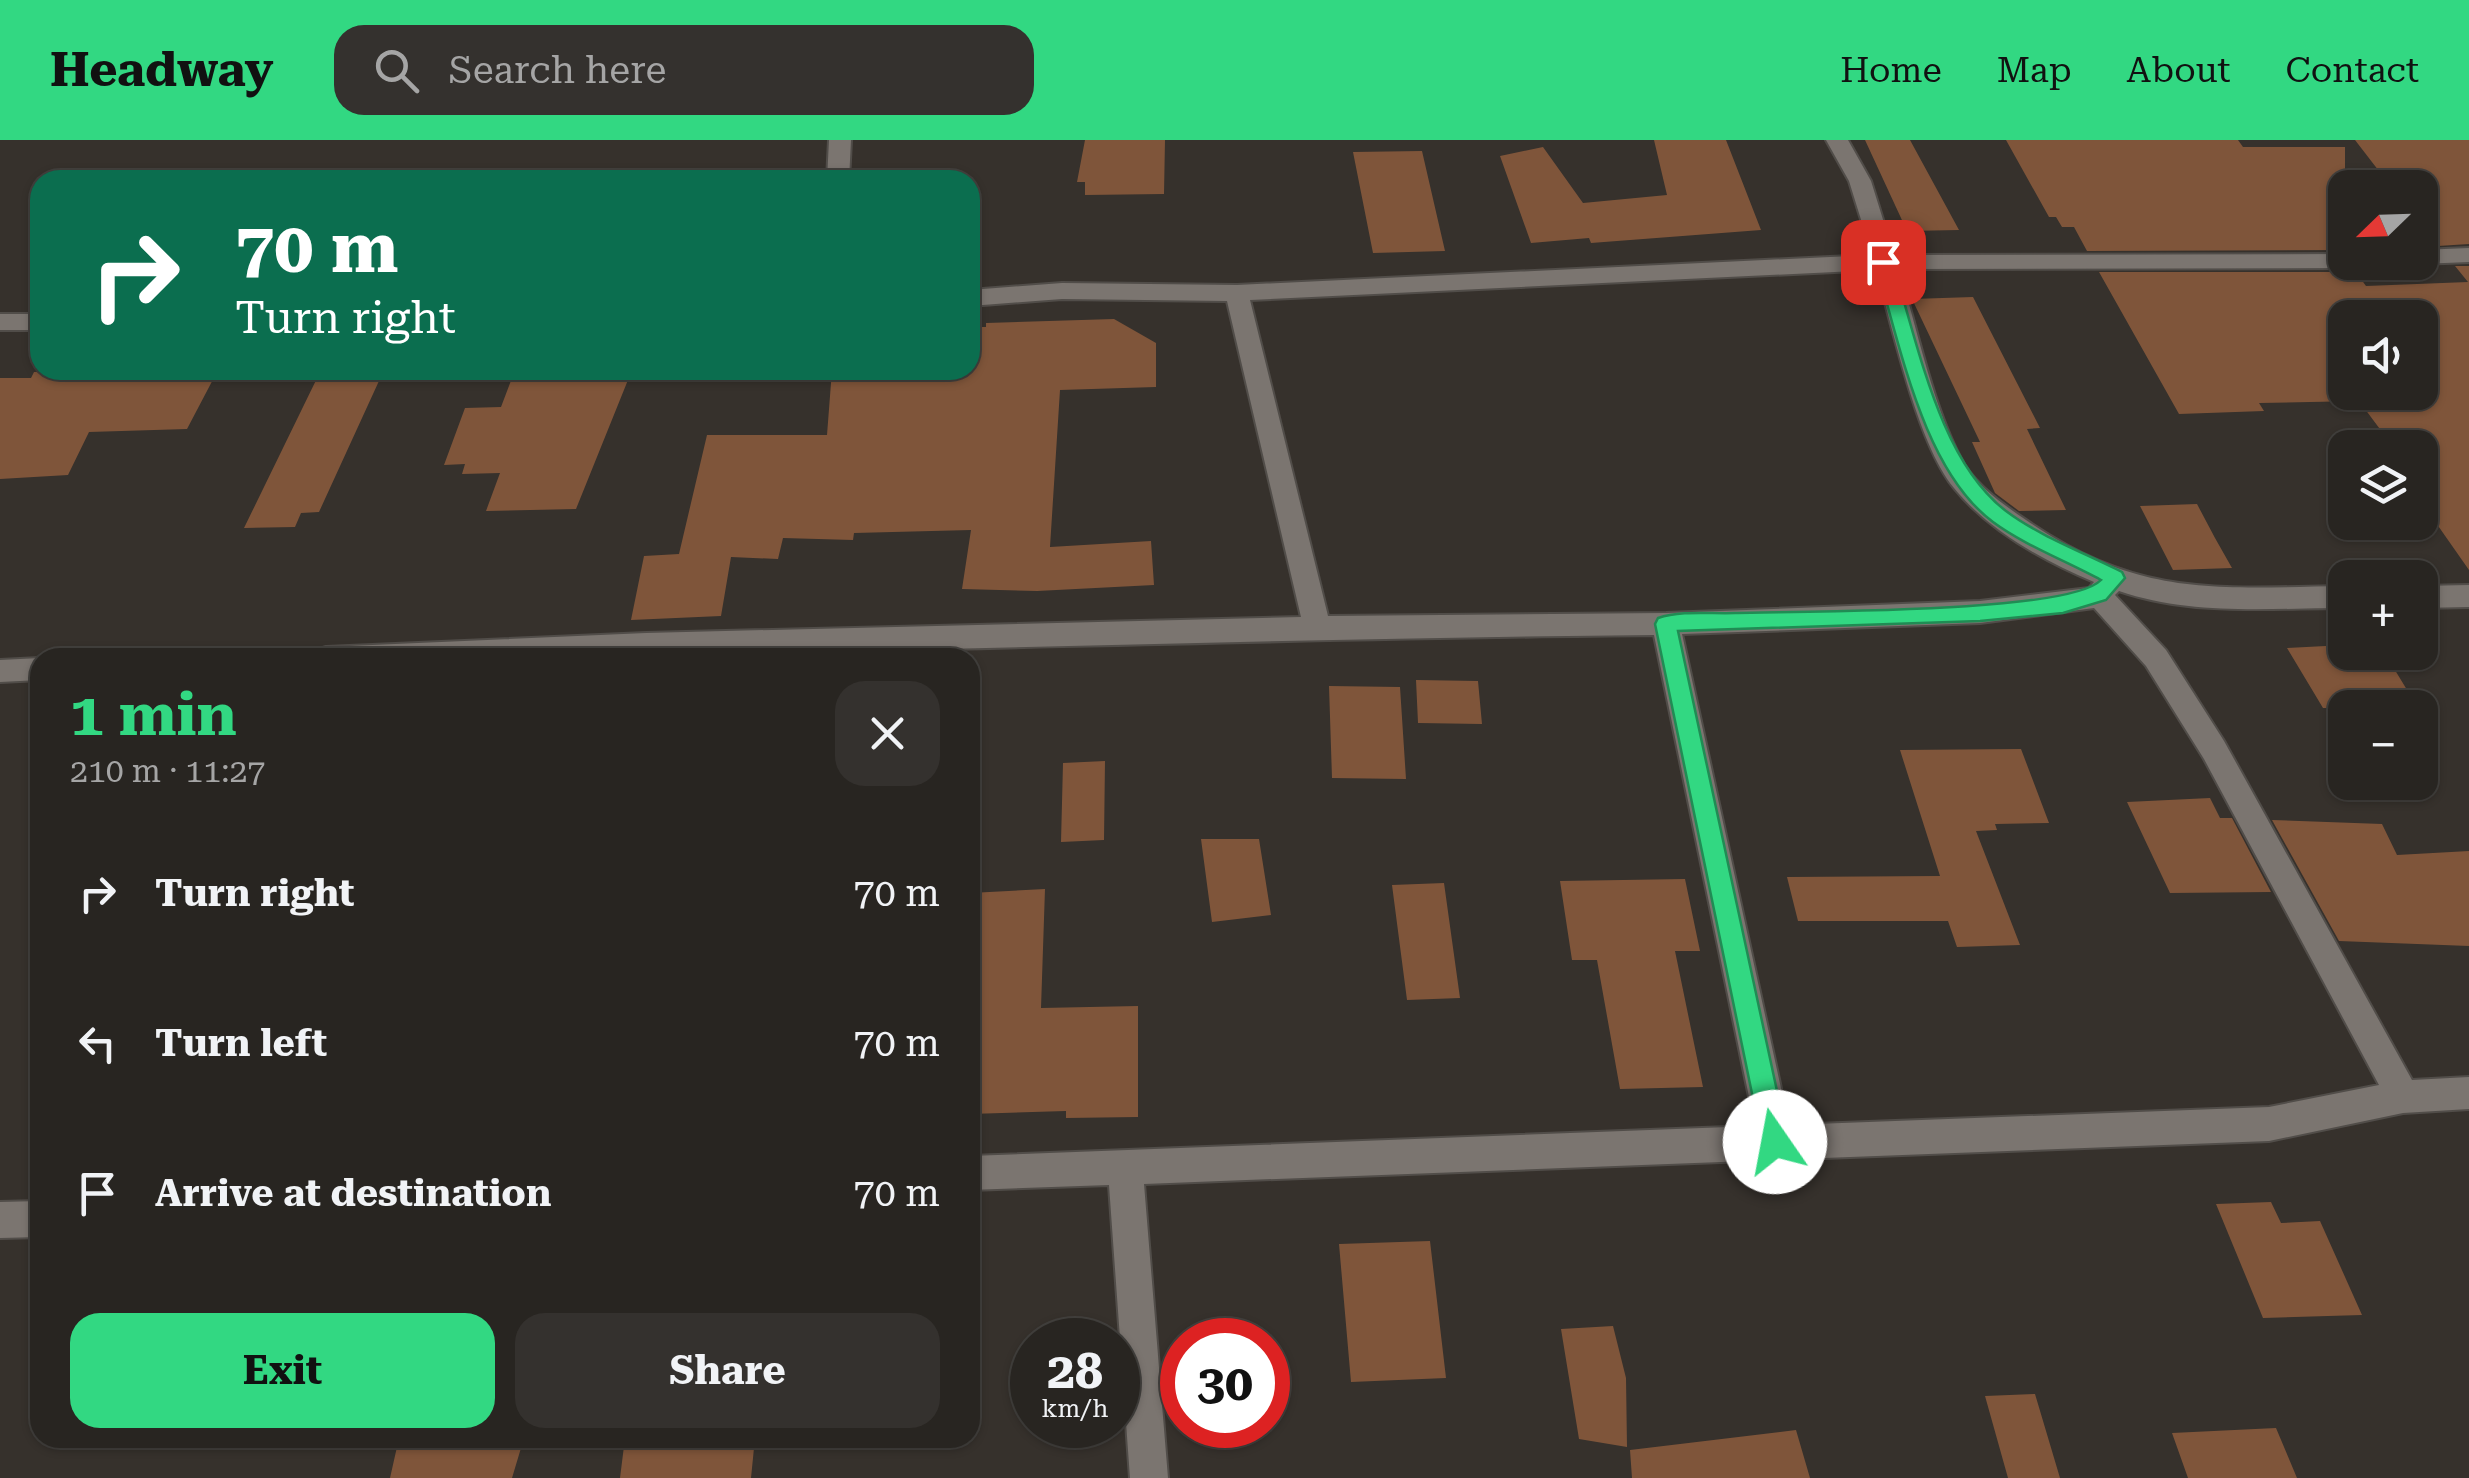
<!DOCTYPE html>
<meta charset="utf-8">
<style>
body{margin:0;font-family:"Roboto Serif",serif;background:#34312e;color:#f1f3f6;height:100vh;display:flex;flex-direction:column;font-size:38px;white-space:nowrap}
*{box-sizing:border-box;margin:0}
p{font-size:32px;color:#a5a5a5}
.icon{flex:none;width:55px;height:55px;fill:none;stroke:currentColor;stroke-width:2;stroke-linecap:round;stroke-linejoin:round}
.map{position:relative;flex:1;overflow:hidden}
.sheet{position:absolute;left:30px;top:508px;width:950px;height:800px;display:flex;flex-direction:column;background:#282521;border-radius:30px;box-shadow:0 2px 8px #0004,0 0 0 2px #44423f}
.sheet>*{flex:none}
.banner{position:absolute;left:30px;top:30px;width:950px;height:210px;border-radius:30px;box-shadow:0 2px 8px #0004,0 0 0 2px #44423f;background:#0b6e4f;color:#fff;overflow:hidden}
.needle{width:65px;rotate:247deg}
.buttons{position:absolute;left:2328px;top:30px;display:grid;gap:20px}
.buttons a{display:grid;place-items:center;width:110px;height:110px;border-radius:20px;background:#282521;box-shadow:0 2px 8px #0004,0 0 0 2px #44423f;font-size:50px}
.speed{position:absolute;left:1010px;top:1178px;display:flex;gap:20px;font-size:50px;font-weight:700;text-align:center}
.speed>*{display:grid;place-content:center;width:130px;height:130px;border-radius:50%;background:#282521;box-shadow:0 2px 8px #0004,0 0 0 2px #44423f;line-height:1}
.speed small{font-size:25px;font-weight:400}
.speed .limit{border:15px solid #d22;background:#fff;color:#111}
.pin{position:absolute;display:grid;place-items:center;width:85px;height:85px;color:#fff;margin:-42px;border-radius:20px;box-shadow:0 5px 15px #0006}
.me{position:absolute;width:110px;margin:-55px;rotate:348deg;stroke-linejoin:round;filter:drop-shadow(0 0 8px #0008)}
.turn{display:flex;align-items:center;gap:35px;height:210px;padding:0 40px;font-size:45px}
.turn .icon{width:130px;height:130px;stroke-width:2.5}
.turn b{display:block;font-size:70px;line-height:85px}
.round{display:grid;place-items:center;flex:none;width:105px;height:105px;border-radius:30px;background:#34312e}
.headline{display:flex;align-items:center;justify-content:space-between;height:170px;padding:0 40px}
h1{font-size:60px;font-weight:700;line-height:75px;color:#32d882}
.primary-button{display:flex;gap:20px;margin-top:auto;padding:20px 40px}
.primary-button a{flex:1;height:115px;border-radius:30px;background:#32d882;color:#111;font-size:40px;font-weight:700;line-height:115px;text-align:center}
.primary-button a+a{background:#34312e;color:#f1f3f6}
ul{padding:0;list-style:none}
li{display:flex;align-items:center;gap:30px;height:150px;padding:0 40px}
li div{flex:1}
li b{display:block;font-size:38px}
li em{font-style:normal}
header{display:flex;align-items:center;gap:60px;box-sizing:border-box;height:140px;padding:0 50px;background:#32d882;color:#111}
header strong{font-size:48px}
nav{display:flex;gap:55px;margin-inline-start:auto;font-size:35px}
.search{width:700px;height:90px;background:#34312e;display:flex;align-items:center;gap:25px;box-sizing:border-box;padding:0 35px;border-radius:30px;color:#a5a5a5;font-size:38px}
.map>svg:first-child{display:block}
</style>
<header>
<strong>Headway</strong>
<div class="search"><svg class="icon" aria-label="search" viewBox="0 0 24 24"><circle cx="10" cy="10" r="6"/><path d="M15 15l6 6"/></svg>Search here</div>
<nav><a>Home</a><a>Map</a><a>About</a><a>Contact</a></nav>
</header>
<div class="map">
<svg width="2469" height="1338" viewBox="0 0 2469 1338">
<rect width="100%" height="100%" fill="#36312c"/>
<!-- building -->
<path fill="#7f553a" fill-rule="evenodd" d="M 1085,0 L 1165,0 L 1164,54 L 1085,55 L 1085,42 L 1077,42 Z
M 1654,0 L 1726,0 L 1761,90 L 1591,103 L 1589,98 L 1531,103 L 1500,16 L 1543,7 L 1583,63 L 1667,55 Z
M 1865,0 L 1910,0 L 1959,90 L 1907,91 Z
M 2006,0 L 2238,0 L 2243,7 L 2345,7 L 2345,110 L 2087,111 L 2074,87 L 2062,87 L 2056,77 L 2049,77 Z
M 2355,0 L 2469,0 L 2469,104 L 2438,106 L 2420,82 L 2420,48 L 2392,48 Z
M 1422,11 L 1445,111 L 1373,113 L 1353,12 Z
M 2455,126 L 2469,126 L 2469,430 L 2420,360 L 2420,308 L 2394,308 L 2359,261 L 2259,263 L 2264,271 L 2179,274 L 2099,132 L 2345,132 L 2353,128 L 2366,146 L 2468,142 ZM 2345,178 L 2420,178 L 2420,252 L 2345,252 Z
M 1973,157 L 2040,288 L 2027,289 L 2066,370 L 2019,371 L 1995,353 L 1972,302 L 1980,302 L 1912,159 Z
M 1114,179 L 1156,203 L 1156,247 L 1060,250 L 1050,407 L 1151,401 L 1154,445 L 1037,451 L 962,449 L 971,390 L 854,393 L 853,400 L 783,398 L 778,419 L 731,417 L 721,476 L 631,480 L 644,416 L 679,414 L 707,295 L 827,295 L 832,230 L 970,230 L 970,187 L 986,187 L 986,183 Z
M 77,230 L 218,230 L 187,289 L 89,292 L 68,335 L 0,339 L 0,238 L 31,238 L 34,232 Z
M 321,230 L 384,230 L 319,372 L 301,373 L 295,387 L 244,388 Z
M 515,230 L 632,230 L 576,369 L 486,371 L 500,333 L 462,334 L 465,324 L 444,325 L 465,268 L 501,267 Z
M 2197,364 L 2215,398 L 2232,428 L 2173,430 L 2140,366 Z
M 2345,505 L 2345,512 L 2384,512 L 2418,568 L 2323,568 L 2287,508 Z
M 1416,540 L 1478,541 L 1482,584 L 1418,583 Z
M 1329,546 L 1400,547 L 1406,639 L 1332,638 Z
M 2021,609 L 2049,683 L 1995,684 L 1997,690 L 1976,691 L 2020,805 L 1957,807 L 1948,781 L 1798,781 L 1787,737 L 1940,736 L 1900,610 Z
M 1105,621 L 1104,700 L 1061,702 L 1063,623 Z
M 2210,658 L 2220,678 L 2232,678 L 2271,752 L 2170,753 L 2127,662 Z
M 2272,680 L 2382,684 L 2397,715 L 2469,711 L 2469,806 L 2339,801 Z
M 1201,699 L 1259,699 L 1271,775 L 1212,782 Z
M 1685,739 L 1700,811 L 1675,811 L 1703,947 L 1620,949 L 1597,820 L 1572,820 L 1560,741 Z
M 1444,743 L 1460,858 L 1407,860 L 1392,745 Z
M 1045,749 L 1041,868 L 1138,866 L 1138,977 L 1066,978 L 1066,971 L 970,974 L 970,753 Z
M 2271,1062 L 2281,1083 L 2320,1081 L 2362,1175 L 2263,1178 L 2216,1064 Z
M 1430,1101 L 1446,1238 L 1351,1242 L 1339,1104 Z
M 1613,1186 L 1626,1238 L 1627,1307 L 1579,1299 L 1561,1189 Z
M 2035,1254 L 2060,1338 L 2008,1338 L 1985,1256 Z
M 2276,1288 L 2297,1338 L 2188,1338 L 2172,1293 Z
M 1796,1290 L 1810,1338 L 1632,1338 L 1630,1310 Z
M 399,1298 L 524,1298 L 512,1338 L 390,1338 Z
M 625,1298 L 755,1298 L 751,1338 L 620,1338 Z"/>
<g fill="none" stroke-linecap="round" stroke-linejoin="round">
<defs>
<path id="street" d="M 829,0 L 851,0 L 849,40 L 827,40 Z
M 1826,0 L 1848,0 L 1871,41 L 1894,115 L 2345,114 L 2345,122 L 2355,122 L 2345,128 L 1899,129 C 1917,188 1934,272 1964,324 C 1978,347 2004,365 2026,380 C 2140,458 2213,448 2345,446 L 2345,468 C 2269,468 2192,476 2119,451 L 2115,455 L 2166,510 L 2224,601 L 2412,940 L 2469,937 L 2469,969 L 2403,973 L 2269,1001 L 1144,1044 L 1168,1338 L 1130,1338 L 1109,1045 L 970,1050 L 970,1016 L 1755,986 L 1654,495 C 1207,499 760,518 312,518 L 316,510 L 326,507 L 646,493 L 1301,477 L 1227,161 L 1062,159 L 970,166 L 970,150 L 1062,143 L 1237,145 L 1872,115 L 1849,41 ZM 1876,130 C 1893,188 1917,303 1954,348 C 1989,391 2044,421 2094,442 L 2089,448 L 1980,461 L 1666,473 L 1328,476 L 1250,160 ZM 2094,468 L 2146,526 L 2204,619 L 2379,945 L 2269,967 L 1789,985 L 1682,494 L 1980,483 Z
M 2469,108 L 2469,122 L 2420,124 L 2413,122 L 2420,122 L 2420,110 Z
M 0,174 L 40,174 L 40,190 L 0,190 Z
M 2469,445 L 2469,467 L 2420,468 L 2420,446 Z
M 40,518 L 40,540 L 0,542 L 0,520 Z
M 40,1061 L 40,1097 L 0,1098 L 0,1062 Z"/>
</defs>
<!-- street casing -->
<use href="#street" stroke="#514d49" stroke-width="4"/>
<!-- street -->
<use href="#street" fill="#7b7570" fill-rule="evenodd"/>
</g>
<!-- route -->
<path fill="#32d882" stroke="#208c54" stroke-width="2.5" d="M 1883,116 L 1892,122 C 1918,201 1938,319 2006,371 C 2039,396 2085,413 2122,432 L 2125,438 L 2106,460 L 2063,473 L 1980,481 L 1678,491 L 1788,1002 L 1784,1011 L 1775,1015 L 1766,1011 L 1762,1002 L 1655,484 L 1658,478 C 1681,470 1711,474 1735,473 C 1796,471 2068,474 2101,440 C 2066,421 2024,405 1993,382 C 1922,329 1900,203 1875,122 Z"/>
</svg>
<div class="buttons">
<a><svg class="needle" viewBox="-14 -14 28 28"><path d="M0-13l5 13h-10z" fill="#e53935"/><path d="M0 13l5-13h-10z" fill="#a5a5a5"/></svg></a>
<a><svg class="icon" aria-label="sound" viewBox="0 0 24 24"><path d="M4 9h4l5-4v14l-5-4H4zM17 9q2 3 0 6"/></svg></a>
<a><svg class="icon" aria-label="layers" viewBox="0 0 24 24"><path d="M12 4l9 5-9 5-9-5zM3 14l9 5 9-5"/></svg></a>
<a>+</a>
<a>−</a>
</div>
<div class="speed"><div>28<small>km/h</small></div><div class="limit">30</div></div>
<div class="pin" style="left:1883px;top:122px;background:#d93025"><svg class="icon" aria-label="arrive" viewBox="0 0 24 24"><path d="M6 21V4h12l-3 4 3 4H6"/></svg></div>
<svg class="me" style="left:1775px;top:1002px" viewBox="-20 -20 40 40"><circle r="19" fill="#fff"/><path d="M0-13L10 11 0 6-10 11z" fill="#32d882"/></svg>
<div class="banner">
<div class="turn"><svg class="icon" aria-label="right" viewBox="0 0 24 24"><path d="M7 20v-9h11M14 6l5 5-5 5"/></svg><div><b>70 m</b>Turn right</div></div>
</div>
<section class="sheet">
<div class="headline"><div><h1>1 min</h1><p>210 m · 11:27</p></div><a class="round"><svg class="icon" aria-label="close" viewBox="0 0 24 24"><path d="M6 6l12 12M18 6L6 18"/></svg></a></div>
<ul>
<li><svg class="icon" aria-label="right" viewBox="0 0 24 24"><path d="M7 20v-9h11M14 6l5 5-5 5"/></svg><div><b>Turn right</b></div><em>70 m</em></li>
<li><svg class="icon" aria-label="left" viewBox="0 0 24 24"><path d="M17 20v-9H6M10 6l-5 5 5 5"/></svg><div><b>Turn left</b></div><em>70 m</em></li>
<li><svg class="icon" aria-label="arrive" viewBox="0 0 24 24"><path d="M6 21V4h12l-3 4 3 4H6"/></svg><div><b>Arrive at destination</b></div><em>70 m</em></li>
</ul>
<div class="primary-button"><a>Exit</a><a>Share</a></div>
</section>
</div>
